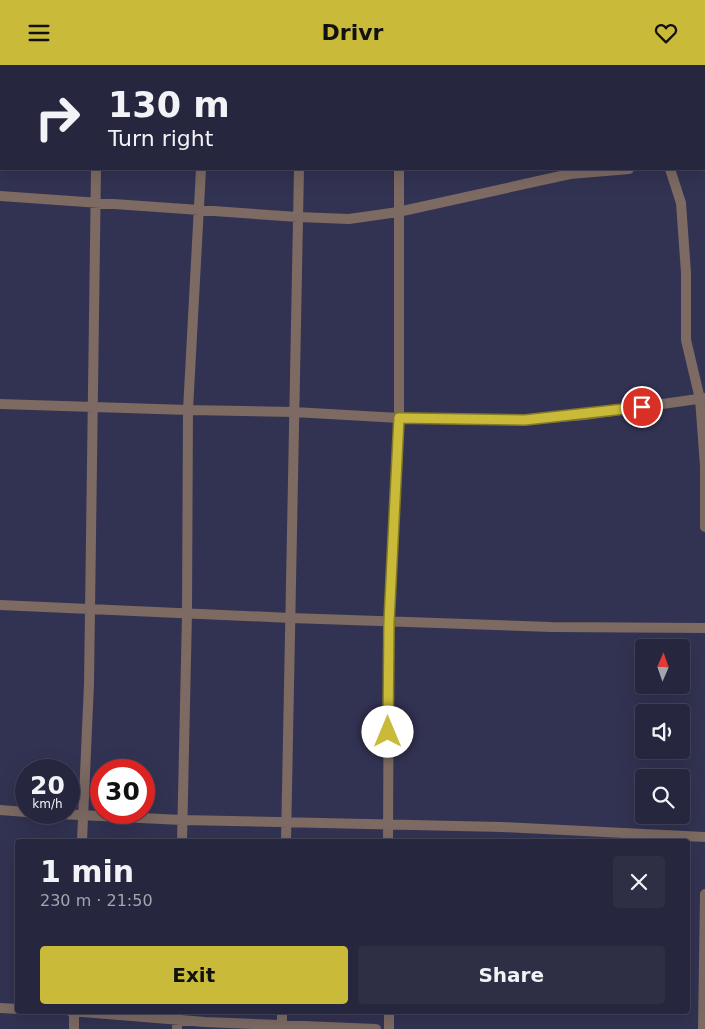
<!DOCTYPE html>
<meta charset="utf-8">
<style>
body{margin:0;font-family:"DejaVu Sans",sans-serif;background:#2e2e45;color:#f1f3f6;height:100vh;display:flex;flex-direction:column;font-size:19px;white-space:nowrap}
*{box-sizing:border-box;margin:0}
p{font-size:16px;color:#a4a5b0}
.icon{flex:none;width:28px;height:28px;fill:none;stroke:currentColor;stroke-width:2;stroke-linecap:round;stroke-linejoin:round}
.map{position:relative;flex:1;overflow:hidden}
.drawer{position:absolute;left:15px;top:774px;width:675px;height:175px;display:flex;flex-direction:column;background:#26263e;border-radius:5px;box-shadow:0 5px 20px #0002,0 0 0 1px #424358}
.drawer>*{flex:none}
.top-card{position:absolute;left:0px;top:0px;width:705px;height:105px;box-shadow:0 5px 20px #0002,0 0 0 1px #424358;background:#26263e;color:#f1f3f6;overflow:hidden}
.needle{width:32px;rotate:2deg}
.controls{position:absolute;left:635px;top:574px;display:grid;gap:10px}
.controls a{display:grid;place-items:center;width:55px;height:55px;border-radius:5px;background:#26263e;box-shadow:0 5px 20px #0002,0 0 0 1px #424358;font-size:25px}
.speed{position:absolute;left:15px;top:694px;display:flex;gap:10px;font-size:25px;font-weight:700;text-align:center}
.speed>*{display:grid;place-content:center;width:65px;height:65px;border-radius:50%;background:#26263e;box-shadow:0 5px 20px #0002,0 0 0 1px #424358;line-height:1}
.speed small{font-size:12px;font-weight:400}
.speed .limit{border:8px solid #d22;background:#fff;color:#111}
.pin{position:absolute;display:grid;place-items:center;width:42px;height:42px;color:#fff;margin:-21px;border:2px solid #fff;border-radius:50%;box-shadow:0 1px 5px #0007}
.me{position:absolute;width:55px;margin:-28px;rotate:0deg;stroke-linejoin:round;filter:drop-shadow(0 0 4px #0008)}
.turn{display:flex;align-items:center;gap:18px;height:105px;padding:0 25px;font-size:22px}
.turn .icon{width:65px;height:65px;stroke-width:2.5}
.turn b{display:block;font-size:35px;line-height:42px}
.round{display:grid;place-items:center;flex:none;width:52px;height:52px;border-radius:5px;background:#2e2e45}
.head{display:flex;align-items:center;justify-content:space-between;height:85px;padding:0 25px}
h1{font-size:30px;font-weight:700;line-height:38px}
.cta{display:flex;gap:10px;margin-top:auto;padding:10px 25px}
.cta a{flex:1;height:58px;border-radius:5px;background:#c9ba3a;color:#111;font-size:20px;font-weight:700;line-height:58px;text-align:center}
.cta a+a{background:#2e2e45;color:#f1f3f6}
header{display:flex;justify-content:space-between;align-items:center;height:65px;padding:0 25px;background:#c9ba3a;color:#111;font-size:22px;font-weight:700}
.map>svg:first-child{display:block}
</style>
<header><svg class="icon" aria-label="menu" viewBox="0 0 24 24"><path d="M4 6h16M4 12h16M4 18h16"/></svg>Drivr<svg class="icon" aria-label="heart" viewBox="0 0 24 24"><path d="M12 20l-8-8c-3-5 5-10 8-4 3-6 11-1 8 4z"/></svg></header>
<div class="map">
<svg width="705" height="964" viewBox="0 0 705 964">
<rect width="100%" height="100%" fill="#323252"/>
<g fill="none" stroke-linecap="round" stroke-linejoin="round">
<!-- street -->
<path stroke="#7c6a63" stroke-width="10" d="M 545,0 L 546,1
M 644,0 L 644,1
M 104,1 L 104,0
M 207,1 L 207,0
M 302,1 L 302,0
M 401,1 L 401,0
M 0,19 L 1,2
M 704,96 L 705,95
M 670,104 L 681,138 L 686,208 L 686,275 L 700,334 L 705,401 L 705,462
M 0,131 L 298,152 L 349,154 L 398,147 L 570,109 L 629,104
M 0,339 L 188,345 L 294,347 L 399,353 L 525,355 L 585,350 L 705,333
M 0,540 L 291,553 L 551,562 L 705,563
M 0,745 L 26,747
M 38,748 L 182,755 L 502,762 L 705,772
M 82,776 L 89,619 L 96,104
M 182,776 L 187,549 L 188,345 L 201,104
M 286,776 L 299,104
M 388,776 L 389,557 L 399,353 L 399,104
M 0,943 L 18,944
M 70,946 L 205,957 L 376,964
M 389,946 L 389,964
M 74,964 L 74,946
M 177,964 L 178,946
M 282,964 L 282,946
M 703,964 L 705,829"/>
</g>
<g fill="none" stroke-linecap="round" stroke-linejoin="round">
<defs>
<path id="route" d="M 388,667 L 389,557 L 399,353 L 525,355 L 642,342"/>
</defs>
<!-- route casing -->
<use href="#route" stroke="#837926" stroke-width="12"/>
<!-- route -->
<use href="#route" stroke="#c9ba3a" stroke-width="9"/>
</g>
</svg>
<div class="controls">
<a><svg class="needle" viewBox="-14 -14 28 28"><path d="M0-13l5 13h-10z" fill="#e53935"/><path d="M0 13l5-13h-10z" fill="#a4a5b0"/></svg></a>
<a><svg class="icon" aria-label="sound" viewBox="0 0 24 24"><path d="M4 9h4l5-4v14l-5-4H4zM17 9q2 3 0 6"/></svg></a>
<a><svg class="icon" aria-label="search" viewBox="0 0 24 24"><circle cx="10" cy="10" r="6"/><path d="M15 15l6 6"/></svg></a>
</div>
<div class="speed"><div>20<small>km/h</small></div><div class="limit">30</div></div>
<div class="pin" style="left:642px;top:342px;background:#d93025"><svg class="icon" aria-label="arrive" viewBox="0 0 24 24"><path d="M6 21V4h12l-3 4 3 4H6"/></svg></div>
<svg class="me" style="left:388px;top:667px" viewBox="-20 -20 40 40"><circle r="19" fill="#fff"/><path d="M0-13L10 11 0 6-10 11z" fill="#c9ba3a"/></svg>
<div class="top-card">
<div class="turn"><svg class="icon" aria-label="right" viewBox="0 0 24 24"><path d="M7 20v-9h11M14 6l5 5-5 5"/></svg><div><b>130 m</b>Turn right</div></div>
</div>
<section class="drawer">
<div class="head"><div><h1>1 min</h1><p>230 m · 21:50</p></div><a class="round"><svg class="icon" aria-label="close" viewBox="0 0 24 24"><path d="M6 6l12 12M18 6L6 18"/></svg></a></div>
<div class="cta"><a>Exit</a><a>Share</a></div>
</section>
</div>
